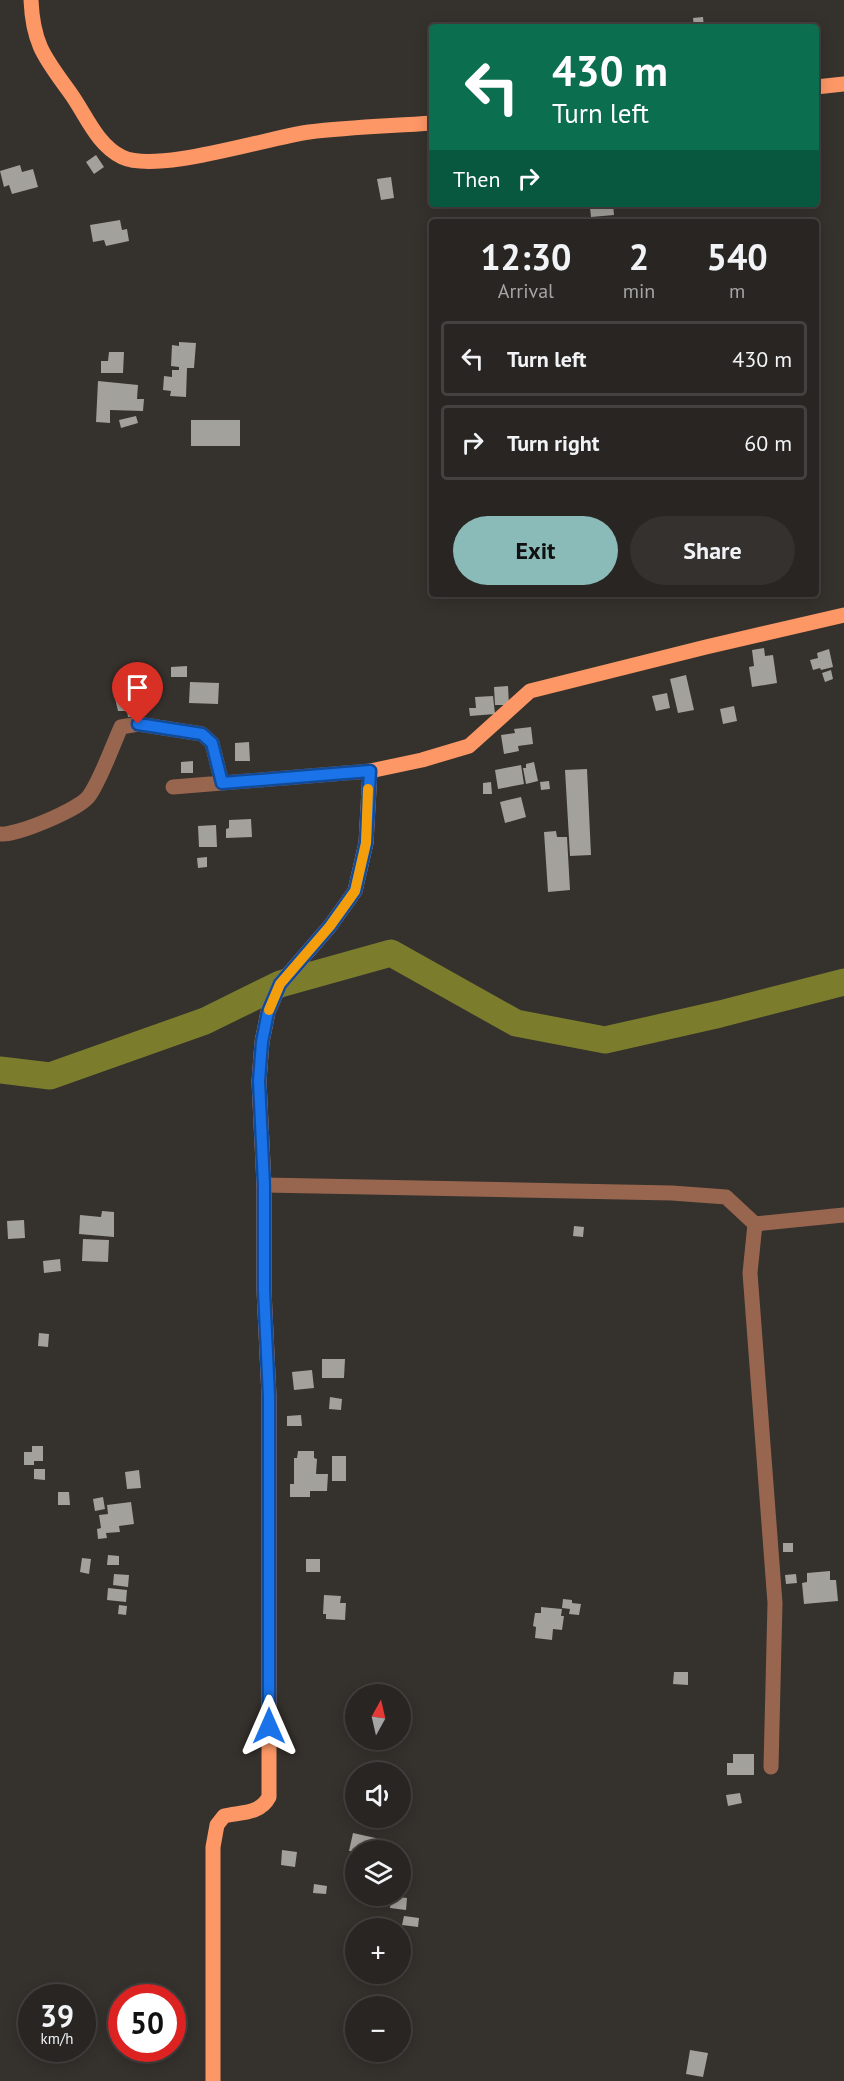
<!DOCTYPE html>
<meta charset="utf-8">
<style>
body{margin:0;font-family:"PT Sans",sans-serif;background:#34312f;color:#f1f3f6;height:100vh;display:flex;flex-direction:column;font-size:22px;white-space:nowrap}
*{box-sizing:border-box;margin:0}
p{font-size:20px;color:#a5a5a5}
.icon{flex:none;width:33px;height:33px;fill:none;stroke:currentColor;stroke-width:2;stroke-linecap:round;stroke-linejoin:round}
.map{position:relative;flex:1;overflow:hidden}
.details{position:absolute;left:429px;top:219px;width:390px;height:378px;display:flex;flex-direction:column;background:#282522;border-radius:6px;box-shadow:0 3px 15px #0003,0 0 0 2px #444240}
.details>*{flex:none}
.banner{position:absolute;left:429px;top:24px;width:390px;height:183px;border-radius:6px;box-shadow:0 3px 15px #0003,0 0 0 2px #444240;background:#0b6e4f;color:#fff;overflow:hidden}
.needle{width:39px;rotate:8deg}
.tools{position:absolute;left:345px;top:1684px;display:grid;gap:12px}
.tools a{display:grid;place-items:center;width:66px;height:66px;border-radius:50%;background:#282522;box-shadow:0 3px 15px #0003,0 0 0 2px #444240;font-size:30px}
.speed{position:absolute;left:18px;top:1984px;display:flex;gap:12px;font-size:30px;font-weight:700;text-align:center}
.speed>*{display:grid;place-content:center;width:78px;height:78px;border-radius:50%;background:#282522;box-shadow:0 3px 15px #0003,0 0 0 2px #444240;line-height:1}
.speed small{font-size:15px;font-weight:400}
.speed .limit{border:9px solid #d22;background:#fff;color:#111}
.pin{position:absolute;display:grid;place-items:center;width:51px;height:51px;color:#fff;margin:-62px -26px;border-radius:50% 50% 50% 0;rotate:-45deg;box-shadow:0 0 6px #0007}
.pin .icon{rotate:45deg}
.me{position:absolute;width:66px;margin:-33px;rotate:0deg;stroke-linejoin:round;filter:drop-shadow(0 0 4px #0008)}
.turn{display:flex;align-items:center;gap:21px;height:126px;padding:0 24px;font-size:27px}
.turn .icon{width:78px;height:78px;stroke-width:2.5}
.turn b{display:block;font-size:42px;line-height:51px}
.then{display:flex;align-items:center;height:57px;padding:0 24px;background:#0003;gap:12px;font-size:22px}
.eta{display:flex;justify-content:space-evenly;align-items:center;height:102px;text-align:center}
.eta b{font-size:36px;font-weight:700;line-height:42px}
.cta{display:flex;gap:12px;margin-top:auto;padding:12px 24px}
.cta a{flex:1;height:69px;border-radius:36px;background:#8bbbb9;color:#111;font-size:24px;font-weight:700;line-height:69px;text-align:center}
.cta a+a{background:#34312f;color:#f1f3f6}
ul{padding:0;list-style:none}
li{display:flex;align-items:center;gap:18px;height:75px;margin:0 12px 9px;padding:0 12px;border:3px solid #444240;border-radius:6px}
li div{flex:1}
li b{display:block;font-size:22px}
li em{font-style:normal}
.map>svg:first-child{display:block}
</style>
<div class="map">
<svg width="844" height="2081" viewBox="0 0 844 2081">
<rect width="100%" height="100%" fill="#35312d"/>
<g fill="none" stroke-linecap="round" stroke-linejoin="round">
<!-- river -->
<path stroke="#7b7d2c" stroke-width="27" d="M 0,1070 L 50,1076 L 205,1021 L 280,984 L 391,953 L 516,1023 L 605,1040 L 720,1014 L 844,982"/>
</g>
<!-- building -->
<path fill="#a3a19b" d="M 703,17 L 704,27 L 694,27 L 693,18 Z
M 96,155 L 104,167 L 94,174 L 86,162 Z
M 20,165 L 22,172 L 33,169 L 38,187 L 12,194 L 9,185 L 4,187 L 0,171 Z
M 391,177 L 394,198 L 381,200 L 377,179 Z
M 595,204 L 613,204 L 614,215 L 591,217 L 590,208 L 596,208 Z
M 120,220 L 122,230 L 127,229 L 129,241 L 106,246 L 104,240 L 93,242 L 90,225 Z
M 179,342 L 196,343 L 194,368 L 187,368 L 186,397 L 170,396 L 171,391 L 163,390 L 164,376 L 172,377 L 172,370 L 179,370 L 179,367 L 171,366 L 172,345 L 179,346 Z
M 109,352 L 124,352 L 123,373 L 101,373 L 101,361 L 108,361 Z
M 98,381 L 138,385 L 137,399 L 144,399 L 143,411 L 110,410 L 110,423 L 96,422 Z
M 136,416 L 138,423 L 121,428 L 119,420 Z
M 191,420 L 240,420 L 240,446 L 191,446 Z
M 764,648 L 765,656 L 773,655 L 777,683 L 752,687 L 749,667 L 754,666 L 752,650 Z
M 829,649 L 833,667 L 821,670 L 820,668 L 813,670 L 810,660 L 818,658 L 817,653 Z
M 187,666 L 187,677 L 171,677 L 171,667 Z
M 831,670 L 833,679 L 825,682 L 822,673 Z
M 686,675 L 694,710 L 678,713 L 670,679 Z
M 190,682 L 219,683 L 218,704 L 189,703 Z
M 508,686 L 509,705 L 495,705 L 494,687 Z
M 130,692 L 130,698 L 138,697 L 140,716 L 128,717 L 127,711 L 118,711 L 114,694 Z
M 667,693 L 670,708 L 656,711 L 652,696 Z
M 493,696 L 495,714 L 470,716 L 469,708 L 476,708 L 475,697 Z
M 734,706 L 737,721 L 723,724 L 720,709 Z
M 531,727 L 533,744 L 518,746 L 519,751 L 504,754 L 501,735 L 515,733 L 514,729 Z
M 249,742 L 250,761 L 235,761 L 235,743 Z
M 193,761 L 193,773 L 181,773 L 181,762 Z
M 534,762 L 538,781 L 526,784 L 523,768 L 526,768 L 526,764 Z
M 521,765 L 524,784 L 498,789 L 495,770 Z
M 587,769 L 591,855 L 570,856 L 565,770 Z
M 549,781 L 550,789 L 541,790 L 540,782 Z
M 491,782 L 492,794 L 483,794 L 483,783 Z
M 521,797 L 526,817 L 505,823 L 500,802 Z
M 251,819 L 252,837 L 226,838 L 226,829 L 229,828 L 229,820 Z
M 216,825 L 217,847 L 199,847 L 198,826 Z
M 556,831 L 557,837 L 567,837 L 570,890 L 548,892 L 544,832 Z
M 207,857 L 207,867 L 198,868 L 197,858 Z
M 102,1211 L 114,1212 L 114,1237 L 79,1234 L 80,1215 L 101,1217 Z
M 24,1220 L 25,1238 L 8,1239 L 7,1221 Z
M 574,1226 L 584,1227 L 583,1237 L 573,1236 Z
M 83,1239 L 109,1240 L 108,1262 L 82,1261 Z
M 60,1259 L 61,1271 L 44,1273 L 43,1261 Z
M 39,1333 L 49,1334 L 48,1347 L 38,1346 Z
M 322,1359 L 345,1359 L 344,1378 L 322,1378 Z
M 312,1370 L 314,1388 L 294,1390 L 292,1372 Z
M 330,1397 L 342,1399 L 341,1410 L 329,1409 Z
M 301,1415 L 302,1426 L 287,1426 L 287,1416 Z
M 32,1446 L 43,1446 L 43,1461 L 34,1461 L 34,1465 L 24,1465 L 24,1452 L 32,1452 Z
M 298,1451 L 314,1451 L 314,1458 L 317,1459 L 316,1474 L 328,1474 L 327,1491 L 310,1491 L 310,1497 L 290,1497 L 290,1484 L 294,1484 L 294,1458 L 297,1458 Z
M 332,1456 L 346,1456 L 346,1481 L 332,1481 Z
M 34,1469 L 45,1469 L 45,1480 L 34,1479 Z
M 139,1470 L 141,1488 L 127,1489 L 125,1472 Z
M 58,1492 L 69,1492 L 70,1505 L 58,1505 Z
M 103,1497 L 105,1509 L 95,1511 L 93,1499 Z
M 131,1502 L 134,1524 L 119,1526 L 120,1532 L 106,1533 L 107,1538 L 98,1539 L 97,1529 L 101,1528 L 99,1515 L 108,1514 L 107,1505 Z
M 783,1543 L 793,1543 L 793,1552 L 783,1552 Z
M 108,1555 L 119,1556 L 119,1565 L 107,1565 Z
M 82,1558 L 91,1559 L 89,1574 L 80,1572 Z
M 306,1559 L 320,1559 L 320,1572 L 306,1572 Z
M 830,1571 L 830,1580 L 836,1580 L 838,1601 L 804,1604 L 802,1583 L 807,1582 L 807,1573 Z
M 114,1574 L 129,1575 L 128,1587 L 113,1585 Z
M 796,1574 L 797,1583 L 786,1584 L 785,1575 Z
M 108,1588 L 127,1590 L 126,1602 L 107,1600 Z
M 324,1595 L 341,1596 L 340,1603 L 346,1603 L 345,1620 L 326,1619 L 326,1614 L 323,1614 Z
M 563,1599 L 572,1600 L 572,1603 L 581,1604 L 579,1615 L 569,1614 L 570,1609 L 562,1608 Z
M 119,1605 L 127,1606 L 126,1615 L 118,1614 Z
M 541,1607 L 562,1609 L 561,1616 L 564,1616 L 562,1630 L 553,1629 L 552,1640 L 535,1638 L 536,1627 L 533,1626 L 535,1613 L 541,1613 Z
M 674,1672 L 688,1672 L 688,1685 L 673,1684 Z
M 733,1754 L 754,1754 L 754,1775 L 727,1775 L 727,1763 L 733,1763 Z
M 740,1793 L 742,1803 L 728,1806 L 726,1795 Z
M 353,1833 L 380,1839 L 377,1851 L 349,1851 Z
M 282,1850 L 297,1852 L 295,1867 L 281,1865 Z
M 314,1884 L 327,1886 L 326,1894 L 313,1893 Z
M 392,1896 L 407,1898 L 406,1910 L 390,1908 Z
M 404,1916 L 419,1918 L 418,1927 L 402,1925 Z
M 690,2050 L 708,2053 L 703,2077 L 686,2074 Z"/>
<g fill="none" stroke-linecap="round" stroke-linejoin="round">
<!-- minor -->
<path stroke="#98664f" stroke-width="15" d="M 173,787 L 370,771
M 0,834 C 16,836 80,809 89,796 C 101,779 112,747 121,727 L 138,724 L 202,734 L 212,743 L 222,783
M 264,1185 L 672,1193 L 726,1197 L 755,1224 L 844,1215
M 755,1224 L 750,1273 L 775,1603 L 771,1767"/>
<!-- major -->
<path stroke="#fd9766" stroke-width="15" d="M 31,0 C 33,46 46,59 71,94 C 86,115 97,145 122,157 C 157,174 266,138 309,132 C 350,127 391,126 432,123
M 816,87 L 844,84
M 213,2081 L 213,1847 L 217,1825 L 224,1816 C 242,1812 260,1814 269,1797 L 269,1396 L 264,1290 L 264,1185 L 259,1081 L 262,1042 L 268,1012 L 280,984 L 330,926 L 355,891 L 366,843 L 370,771 L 422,760 L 469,746 L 530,691 L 706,647 L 844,615"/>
</g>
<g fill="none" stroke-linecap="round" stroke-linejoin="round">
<defs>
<path id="route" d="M 138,724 L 202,734 L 212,743 L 222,783 L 370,771 L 366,843 L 355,891 L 330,926 L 280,984 L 268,1012 L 262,1042 L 259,1081 L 264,1185 L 264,1290 L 269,1396 L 269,1726"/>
</defs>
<!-- route casing -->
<use href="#route" stroke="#114b97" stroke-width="15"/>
<!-- route -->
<use href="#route" stroke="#1a73e8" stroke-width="10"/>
<!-- slow -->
<path stroke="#f59e0b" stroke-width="10" d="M 269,1010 L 280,984 L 330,926 L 355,891 L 366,843 L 368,789"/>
</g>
</svg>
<div class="tools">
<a><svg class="needle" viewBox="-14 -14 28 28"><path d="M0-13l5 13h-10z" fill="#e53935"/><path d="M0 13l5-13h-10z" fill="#a5a5a5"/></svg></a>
<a><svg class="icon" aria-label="sound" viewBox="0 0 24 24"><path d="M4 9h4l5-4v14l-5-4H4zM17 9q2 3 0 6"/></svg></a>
<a><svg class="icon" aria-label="layers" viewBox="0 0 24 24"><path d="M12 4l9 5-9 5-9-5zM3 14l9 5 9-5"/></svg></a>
<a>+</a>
<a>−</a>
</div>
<div class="speed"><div>39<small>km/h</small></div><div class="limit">50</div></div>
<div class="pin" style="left:138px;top:724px;background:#d93025"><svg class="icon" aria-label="arrive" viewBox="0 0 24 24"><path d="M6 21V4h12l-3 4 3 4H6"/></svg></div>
<svg class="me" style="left:269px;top:1726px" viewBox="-20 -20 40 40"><path d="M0-17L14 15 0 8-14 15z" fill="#1a73e8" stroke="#fff" stroke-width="4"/></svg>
<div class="banner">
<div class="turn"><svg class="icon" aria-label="left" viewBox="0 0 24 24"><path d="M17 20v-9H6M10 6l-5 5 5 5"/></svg><div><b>430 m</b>Turn left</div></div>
<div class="then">Then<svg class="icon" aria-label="right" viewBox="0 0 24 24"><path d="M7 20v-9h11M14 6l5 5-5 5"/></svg></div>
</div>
<section class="details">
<div class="eta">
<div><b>12:30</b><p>Arrival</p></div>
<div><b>2</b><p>min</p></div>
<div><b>540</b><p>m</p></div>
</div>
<ul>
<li><svg class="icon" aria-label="left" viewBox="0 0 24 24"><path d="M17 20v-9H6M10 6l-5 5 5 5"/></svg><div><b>Turn left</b></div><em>430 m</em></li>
<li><svg class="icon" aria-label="right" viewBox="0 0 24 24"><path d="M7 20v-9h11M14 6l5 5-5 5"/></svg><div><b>Turn right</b></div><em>60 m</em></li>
</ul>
<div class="cta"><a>Exit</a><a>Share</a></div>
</section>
</div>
